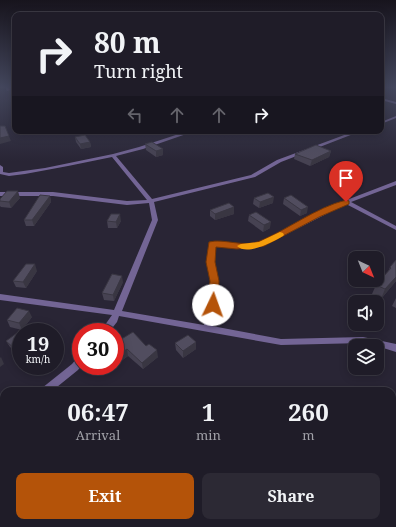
<!DOCTYPE html>
<style>
body{margin:0;font-family:"Noto Serif",serif;background:#2c2934;color:#f1f3f6;height:100vh;display:flex;flex-direction:column;font-size:15px;white-space:nowrap}
*{box-sizing:border-box;margin:0}
p{font-size:13px;color:#a1a1a8}
.icon{flex:none;width:22px;height:22px;fill:none;stroke:currentColor;stroke-width:2;stroke-linecap:round;stroke-linejoin:round}
.map{position:relative;flex:1;overflow:hidden}
.details{position:absolute;left:0px;top:387px;width:396px;height:140px;display:flex;flex-direction:column;background:#1f1c28;border-radius:12px 12px 0 0;box-shadow:0 2px 10px #0003,0 0 0 1px #3c3a45}
.details>*{flex:none}
.banner{position:absolute;left:12px;top:12px;width:372px;height:122px;border-radius:8px;box-shadow:0 2px 10px #0003,0 0 0 1px #3c3a45;background:#1f1c28;color:#f1f3f6;overflow:hidden}
.needle{width:26px;rotate:137deg}
.controls{position:absolute;left:348px;top:251px;display:grid;gap:8px}
.controls a{display:grid;place-items:center;width:36px;height:36px;border-radius:8px;background:#1f1c28;box-shadow:0 2px 10px #0003,0 0 0 1px #3c3a45;font-size:20px}
.speed{position:absolute;left:12px;top:323px;display:flex;gap:8px;font-size:20px;font-weight:700;text-align:center}
.speed>*{display:grid;place-content:center;width:52px;height:52px;border-radius:50%;background:#1f1c28;box-shadow:0 2px 10px #0003,0 0 0 1px #3c3a45;line-height:1}
.speed small{font-size:10px;font-weight:400}
.speed .limit{border:6px solid #d22;background:#fff;color:#111}
.pin{position:absolute;display:grid;place-items:center;width:34px;height:34px;color:#fff;margin:-41px -17px;border-radius:50% 50% 50% 0;rotate:-45deg;box-shadow:0 0 4px #0007}
.pin .icon{rotate:45deg}
.me{position:absolute;width:44px;margin:-22px;rotate:3deg;stroke-linejoin:round;filter:drop-shadow(0 0 3px #0008)}
.turn{display:flex;align-items:center;gap:14px;height:84px;padding:0 16px;font-size:18px}
.turn .icon{width:52px;height:52px;stroke-width:2.5}
.turn b{display:block;font-size:28px;line-height:34px}
.lanes{display:flex;align-items:center;height:38px;padding:0 16px;background:#0003;justify-content:center;gap:20px;direction:ltr}
.lanes .off{opacity:.35}
.eta{display:flex;justify-content:space-evenly;align-items:center;height:68px;text-align:center}
.eta b{font-size:24px;font-weight:700;line-height:28px}
.primary-button{display:flex;gap:8px;margin-top:auto;padding:8px 16px}
.primary-button a{flex:1;height:46px;border-radius:8px;background:#b45309;color:#fff;font-size:16px;font-weight:700;line-height:46px;text-align:center}
.primary-button a+a{background:#2c2934;color:#f1f3f6}
.map>svg:first-child{display:block}
</style>
<div class="map">
<svg width="396" height="527" viewBox="0 0 396 527">
<rect width="100%" height="100%" fill="#292535"/>
<g fill="none" stroke-linecap="round" stroke-linejoin="round">
<!-- minor -->
<path fill="#736595" fill-rule="evenodd" d="M 5,87 L 8,87 L 10,90 L 7,91 Z
M 396,116 L 396,118 L 381,124 L 381,122 Z
M 188,131 L 195,131 L 143,149 L 116,156 L 152,199 L 251,175 L 277,160 L 355,131 L 361,131 L 281,162 L 255,177 L 154,202 L 158,220 L 122,311 L 204,325 C 208,311 211,297 210,282 C 210,268 204,258 210,243 L 237,245 L 260,243 L 344,201 L 396,181 L 396,185 L 351,202 L 396,226 L 396,230 L 346,204 L 263,246 L 237,249 L 215,246 L 213,262 L 218,281 L 217,305 L 212,326 L 281,339 L 363,337 L 396,344 L 396,352 L 377,346 L 363,343 L 281,345 L 119,316 L 117,322 L 109,332 L 100,332 L 112,315 L 0,300 L 0,294 L 114,310 L 152,220 L 149,203 L 127,205 L 53,196 L 0,196 L 0,192 L 53,192 L 127,201 L 147,200 L 112,157 L 68,166 L 25,174 L 9,176 L 0,174 L 0,165 L 3,167 L 3,172 L 9,173 L 45,168 L 113,154 L 139,147 Z
M 81,356 L 81,366 L 78,370 L 52,391 L 40,391 L 42,388 L 72,364 L 78,357 Z
M 4,418 L 4,429 L 0,431 L 0,420 Z
M 31,523 L 47,523 L 46,527 L 30,527 Z"/>
<!-- tertiary -->
<path fill="#736595" fill-rule="evenodd" d="M 381,98 L 396,102 L 396,104 L 381,100 Z"/>
</g>
<!-- wall -->
<path fill="#464252" d="M 75,137 L 90,142 L 91,147 L 81,149 L 76,142 Z
M 145,144 L 163,155 L 156,157 L 146,150 Z
M 331,151 L 329,157 L 310,166 L 294,159 L 295,154 Z
M 50,196 L 51,202 L 34,226 L 26,226 L 24,220 Z
M 20,198 L 11,208 L 1,207 L 0,206 L 0,199 Z
M 254,198 L 273,203 L 259,208 L 253,204 Z
M 284,198 L 307,213 L 300,216 L 283,204 Z
M 210,210 L 234,214 L 215,220 L 210,216 Z
M 249,215 L 270,228 L 263,232 L 248,221 Z
M 107,221 L 121,221 L 117,228 L 108,228 Z
M 396,260 L 396,281 L 381,299 L 372,294 L 376,285 L 388,272 L 390,267 Z
M 37,271 L 26,288 L 16,287 L 13,281 Z
M 123,282 L 114,301 L 104,300 L 102,293 Z
M 396,298 L 396,308 L 392,306 Z
M 32,317 L 22,330 L 10,327 L 7,320 Z
M 21,336 L 21,356 L 20,356 L 10,347 L 6,341 Z
M 196,342 L 196,349 L 183,358 L 176,350 L 175,343 Z
M 115,343 L 146,346 L 158,357 L 143,369 L 128,356 L 117,364 L 115,362 Z"/>
<!-- shaded-wall -->
<path fill="#393642" d="M 9,136 L 11,141 L 0,144 L 0,138 Z
M 90,142 L 91,147 L 81,149 L 80,144 Z
M 163,149 L 163,155 L 156,157 L 156,151 Z
M 331,151 L 329,157 L 310,166 L 312,160 Z
M 18,191 L 20,198 L 11,208 L 9,202 Z
M 50,196 L 51,202 L 34,226 L 32,220 Z
M 274,197 L 273,203 L 259,208 L 260,202 Z
M 234,207 L 234,214 L 215,220 L 215,214 Z
M 308,207 L 307,213 L 300,216 L 301,210 Z
M 120,214 L 121,221 L 117,228 L 116,222 Z
M 271,222 L 270,228 L 263,232 L 264,225 Z
M 35,264 L 37,271 L 26,288 L 23,282 Z
M 122,276 L 123,282 L 114,301 L 113,295 Z
M 396,277 L 396,281 L 381,299 L 385,289 Z
M 29,311 L 32,317 L 22,330 L 19,323 Z
M 196,342 L 196,349 L 183,358 L 183,351 Z
M 21,346 L 21,356 L 20,356 L 16,350 Z
M 127,349 L 128,356 L 117,364 L 115,357 Z
M 157,350 L 158,357 L 143,369 L 142,363 Z
M 1,357 L 4,364 L 0,367 L 0,358 Z
M 95,523 L 106,523 L 102,527 L 93,527 L 92,526 Z"/>
<!-- building -->
<path fill="#514d5f" stroke="#393642" d="M 0,126 L 5,126 L 9,136 L 0,138 Z
M 85,135 L 90,142 L 80,144 L 75,137 Z
M 152,142 L 163,149 L 156,151 L 145,144 Z
M 316,145 L 331,151 L 312,160 L 295,154 Z
M 7,191 L 18,191 L 9,202 L 0,201 L 0,199 Z
M 268,193 L 274,197 L 260,202 L 254,198 Z
M 40,195 L 50,196 L 32,220 L 24,220 Z
M 291,195 L 308,207 L 301,210 L 284,198 Z
M 229,203 L 234,207 L 215,214 L 210,210 Z
M 256,212 L 271,222 L 264,225 L 249,215 Z
M 111,214 L 120,214 L 116,222 L 107,221 Z
M 396,260 L 396,277 L 385,289 L 376,285 L 391,268 L 390,267 Z
M 26,264 L 35,264 L 23,282 L 13,281 Z
M 112,274 L 122,276 L 113,295 L 102,293 Z
M 17,308 L 29,311 L 19,323 L 7,320 Z
M 133,332 L 146,346 L 149,344 L 157,350 L 142,363 L 127,349 L 115,357 L 115,343 Z
M 17,333 L 21,336 L 21,346 L 16,350 L 6,341 Z
M 188,335 L 196,342 L 183,351 L 175,343 Z
M 90,523 L 95,523 L 92,526 Z"/>
<!-- sky -->
<linearGradient id="sky" x2="0" y2="1"><stop stop-color="#17141d"/><stop offset="0.54" stop-color="#43465c"/><stop offset="1" stop-color="#43465c" stop-opacity="0"/></linearGradient>
<rect width="396" height="161" fill="url(#sky)"/>
<!-- route -->
<path fill="#b45309" stroke="#753606" d="M 346,200 L 349,201 L 349,204 L 319,217 L 264,246 L 237,249 L 216,247 L 215,262 L 219,281 L 218,305 L 217,307 L 209,307 L 208,305 L 210,281 L 206,262 L 209,242 C 224,238 244,248 260,241 C 289,229 315,208 346,200 Z"/>
<!-- slow -->
<path fill="#f59e0b" d="M 280,232 L 283,233 L 284,235 L 283,236 C 273,242 247,256 237,246 L 241,244 L 259,242 Z"/>
</svg>
<div class="controls">
<a><svg class="needle" viewBox="-14 -14 28 28"><path d="M0-13l5 13h-10z" fill="#e53935"/><path d="M0 13l5-13h-10z" fill="#a1a1a8"/></svg></a>
<a><svg class="icon" aria-label="sound" viewBox="0 0 24 24"><path d="M4 9h4l5-4v14l-5-4H4zM17 9q2 3 0 6"/></svg></a>
<a><svg class="icon" aria-label="layers" viewBox="0 0 24 24"><path d="M12 4l9 5-9 5-9-5zM3 14l9 5 9-5"/></svg></a>
</div>
<div class="speed"><div>19<small>km/h</small></div><div class="limit">30</div></div>
<div class="pin" style="left:346px;top:202px;background:#d93025"><svg class="icon" aria-label="arrive" viewBox="0 0 24 24"><path d="M6 21V4h12l-3 4 3 4H6"/></svg></div>
<svg class="me" style="left:213px;top:305px" viewBox="-20 -20 40 40"><circle r="19" fill="#fff"/><path d="M0-13L10 11 0 6-10 11z" fill="#b45309"/></svg>
<div class="banner">
<div class="turn"><svg class="icon" aria-label="right" viewBox="0 0 24 24"><path d="M7 20v-9h11M14 6l5 5-5 5"/></svg><div><b>80 m</b>Turn right</div></div>
<div class="lanes"><svg class="icon off" aria-label="left" viewBox="0 0 24 24"><path d="M17 20v-9H6M10 6l-5 5 5 5"/></svg><svg class="icon off" aria-label="ahead" viewBox="0 0 24 24"><path d="M12 20V5M6 11l6-6 6 6"/></svg><svg class="icon off" aria-label="ahead" viewBox="0 0 24 24"><path d="M12 20V5M6 11l6-6 6 6"/></svg><svg class="icon" aria-label="right" viewBox="0 0 24 24"><path d="M7 20v-9h11M14 6l5 5-5 5"/></svg></div>
</div>
<section class="details">
<div class="eta">
<div><b>06:47</b><p>Arrival</p></div>
<div><b>1</b><p>min</p></div>
<div><b>260</b><p>m</p></div>
</div>
<div class="primary-button"><a>Exit</a><a>Share</a></div>
</section>
</div>
